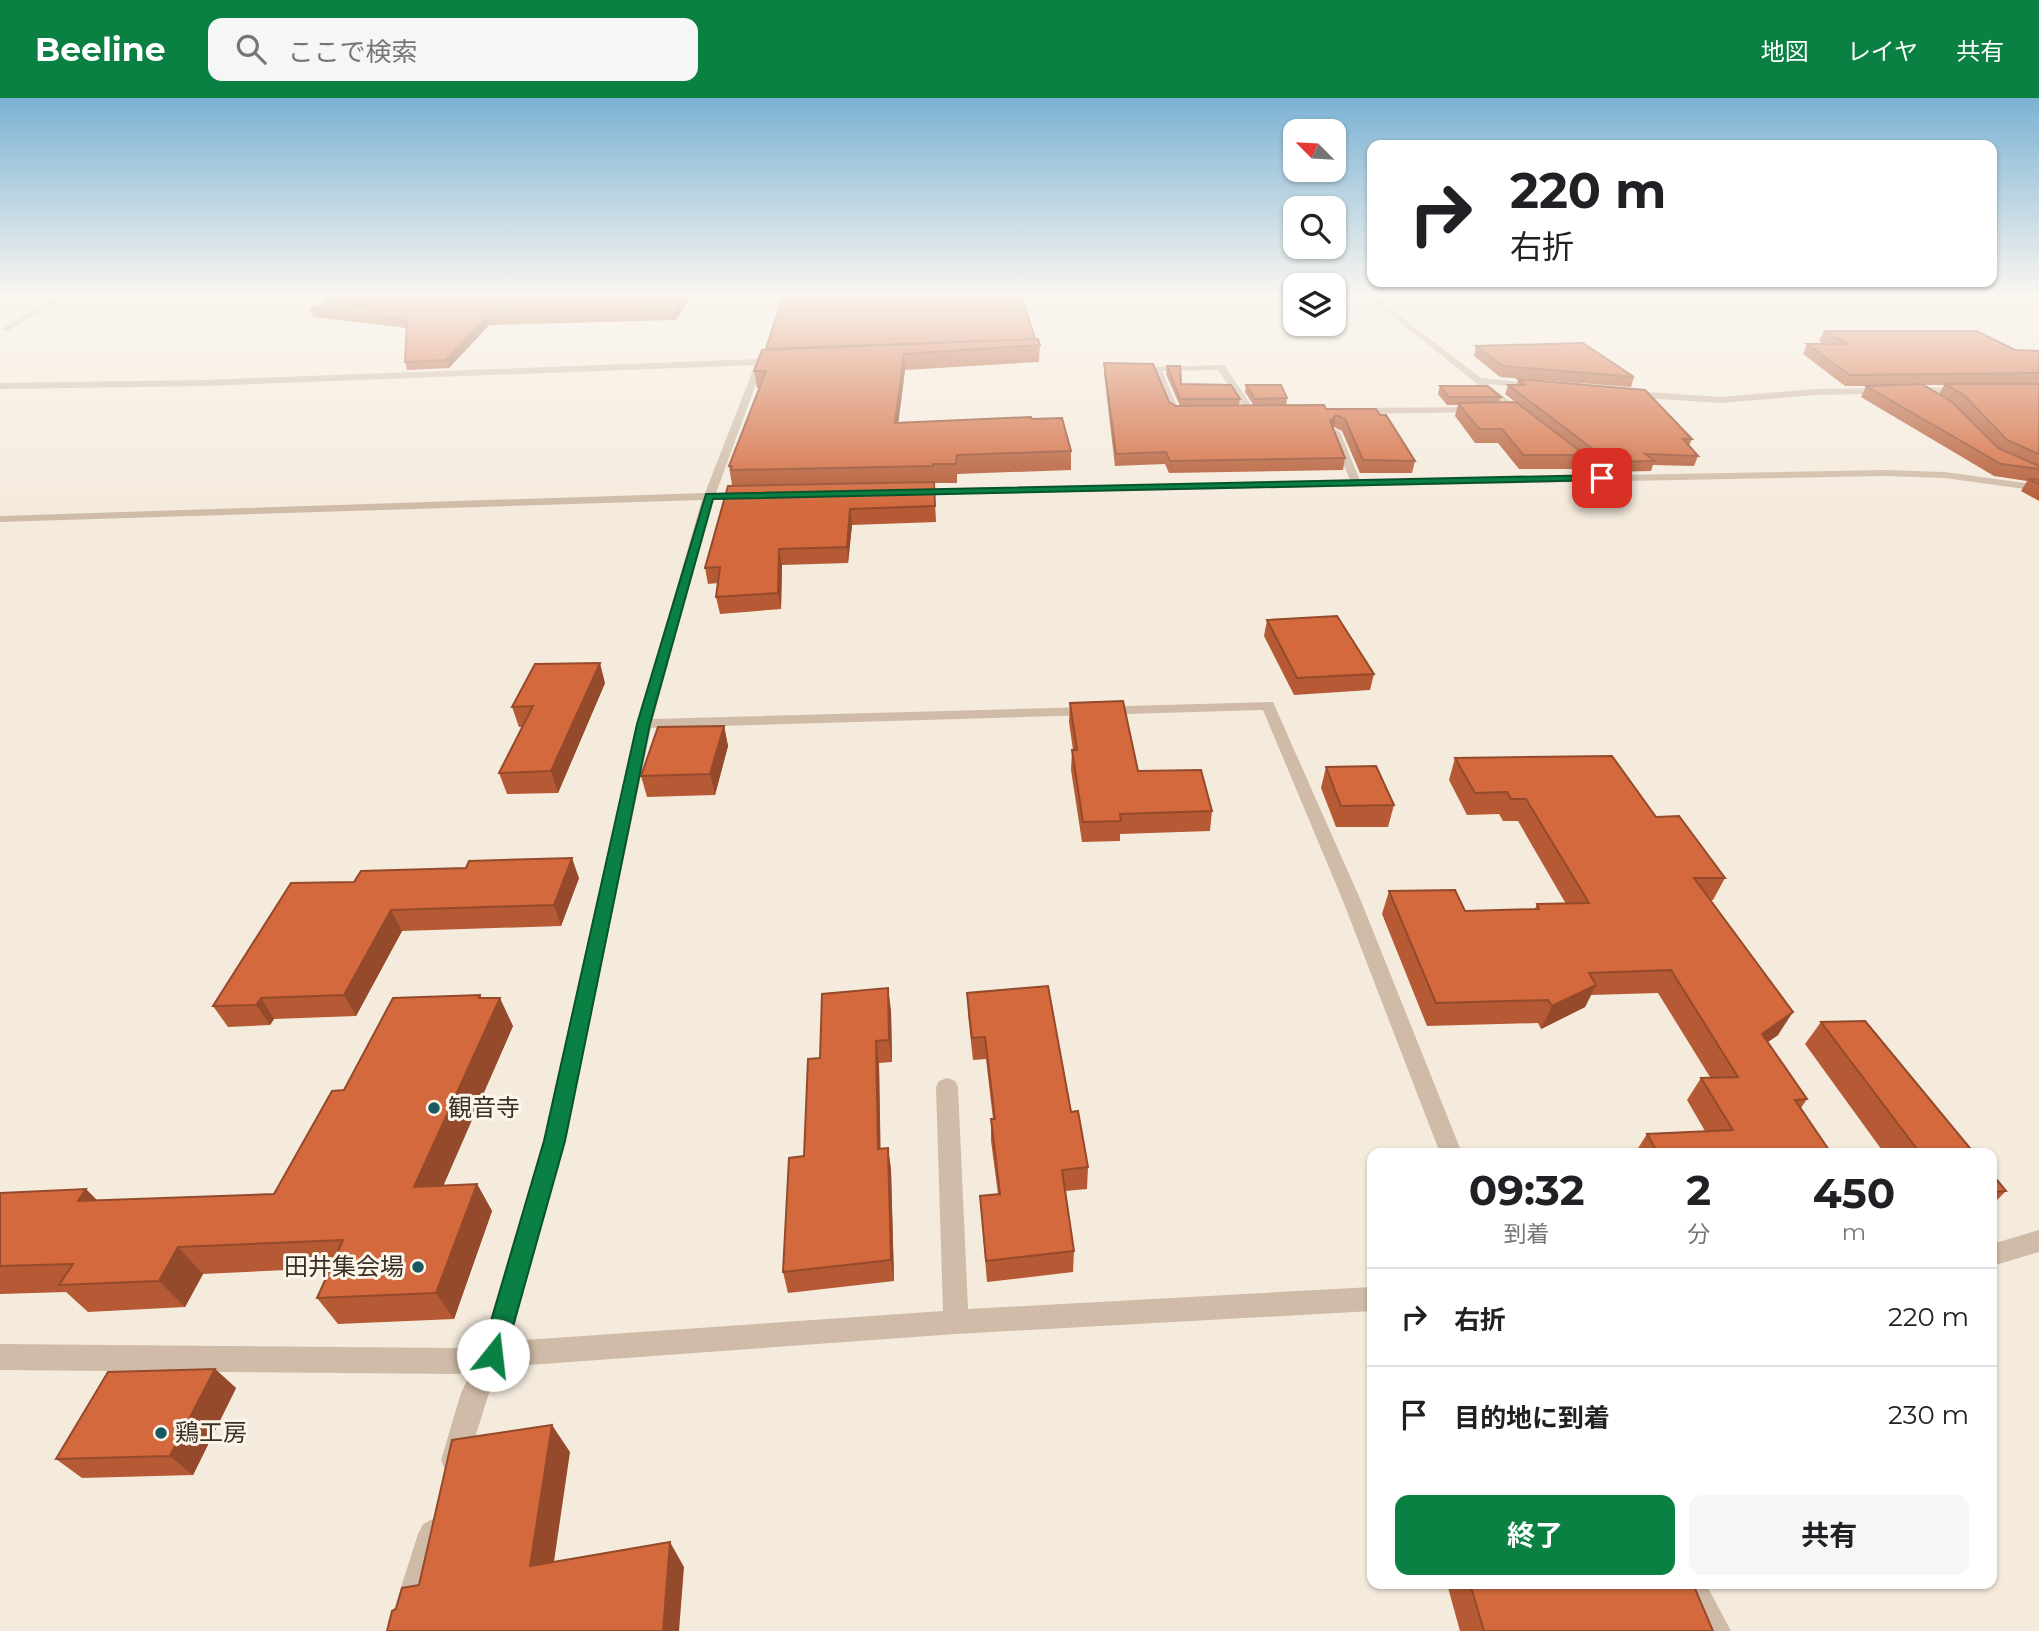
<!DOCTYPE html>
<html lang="ja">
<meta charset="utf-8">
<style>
body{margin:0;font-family:Montserrat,"Noto Sans JP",sans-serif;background:#f6f6f6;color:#202124;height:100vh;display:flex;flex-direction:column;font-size:26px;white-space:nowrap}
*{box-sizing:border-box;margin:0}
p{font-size:23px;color:#757577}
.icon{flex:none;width:38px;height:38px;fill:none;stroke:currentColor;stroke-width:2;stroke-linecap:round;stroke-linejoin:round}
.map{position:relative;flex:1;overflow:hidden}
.sheet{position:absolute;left:1367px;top:1050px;width:630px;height:441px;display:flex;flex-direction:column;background:#fff;border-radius:14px;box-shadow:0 2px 5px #0004}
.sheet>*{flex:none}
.guide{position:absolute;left:1367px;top:42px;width:630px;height:147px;border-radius:14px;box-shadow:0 2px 5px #0004;background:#fff;color:#202124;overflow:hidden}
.needle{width:46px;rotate:294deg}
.controls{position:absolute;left:1283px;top:21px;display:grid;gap:14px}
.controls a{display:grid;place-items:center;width:63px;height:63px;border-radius:14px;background:#fff;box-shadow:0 2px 5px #0004;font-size:35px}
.pin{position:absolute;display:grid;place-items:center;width:60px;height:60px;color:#fff;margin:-30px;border-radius:14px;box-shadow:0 4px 10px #0006}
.me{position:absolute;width:77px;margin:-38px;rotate:16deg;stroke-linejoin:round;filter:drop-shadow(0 0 5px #0008)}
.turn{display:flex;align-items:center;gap:24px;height:147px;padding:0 28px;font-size:32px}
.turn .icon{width:91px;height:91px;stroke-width:2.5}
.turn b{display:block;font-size:49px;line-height:60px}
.eta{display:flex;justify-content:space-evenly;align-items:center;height:119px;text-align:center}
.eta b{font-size:42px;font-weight:700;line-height:49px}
.primary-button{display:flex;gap:14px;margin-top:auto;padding:14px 28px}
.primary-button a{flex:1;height:80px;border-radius:14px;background:#0b8043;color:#fff;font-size:28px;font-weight:700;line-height:80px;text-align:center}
.primary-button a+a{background:#f6f6f6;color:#202124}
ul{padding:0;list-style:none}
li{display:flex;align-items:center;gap:21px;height:98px;padding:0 28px;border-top:2px solid #e0e0e0}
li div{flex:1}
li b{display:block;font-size:26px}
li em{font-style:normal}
header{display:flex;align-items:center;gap:42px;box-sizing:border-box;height:98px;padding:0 35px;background:#0b8043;color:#fff}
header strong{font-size:33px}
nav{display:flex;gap:38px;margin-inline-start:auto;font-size:24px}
.search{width:490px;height:63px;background:#f6f6f6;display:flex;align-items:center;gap:18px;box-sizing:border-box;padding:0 24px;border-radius:14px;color:#757577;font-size:26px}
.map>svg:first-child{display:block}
</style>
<header>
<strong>Beeline</strong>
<div class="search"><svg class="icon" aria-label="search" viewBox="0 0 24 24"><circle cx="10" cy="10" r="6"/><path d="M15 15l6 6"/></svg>ここで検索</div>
<nav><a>地図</a><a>レイヤ</a><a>共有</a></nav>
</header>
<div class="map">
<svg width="2039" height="1533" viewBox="0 0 2039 1533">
<rect width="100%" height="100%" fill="#f5ebdd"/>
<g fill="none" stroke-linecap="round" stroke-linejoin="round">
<!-- minor -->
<path fill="#cfbba7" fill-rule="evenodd" d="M 0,195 L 57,195 L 0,198 Z
M 62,195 L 71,195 L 8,233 L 1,231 Z
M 1363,195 L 1370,195 L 1481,280 L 1542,286 L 1539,291 L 1488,286 L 1526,316 L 1526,320 L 1520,320 Z
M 760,261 L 773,264 L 763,267 L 716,395 L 749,394 L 754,397 L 749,400 L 713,401 L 653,621 L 1273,604 L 1361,803 L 1462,1055 L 1440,1055 L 1343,803 L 1263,612 L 651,630 L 565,1043 L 510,1243 L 943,1213 L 936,989 L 939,983 L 947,980 L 955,983 L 958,989 L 968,1211 L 1372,1189 L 1372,1213 L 956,1236 L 501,1269 L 488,1298 L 465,1372 L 455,1376 L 445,1372 L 441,1362 L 461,1295 L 471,1274 L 457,1276 L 0,1272 L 0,1246 L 457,1250 L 483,1246 L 543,1043 L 637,626 L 702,402 L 0,424 L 0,418 L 705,395 L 755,267 L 204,288 L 0,291 L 0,285 L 204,282 Z
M 1224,267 L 1256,314 L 1254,316 L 1248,316 L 1218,272 L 1162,273 L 1178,311 L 1195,314 L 1190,317 L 1172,316 L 1154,269 Z
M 1966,289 L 1969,294 L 1815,297 L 1721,305 L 1630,299 L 1625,296 L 1630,293 L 1721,299 L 1815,291 Z
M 1480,309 L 1485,312 L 1483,314 L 1354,316 L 1349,313 L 1354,310 Z
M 1335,331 L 1340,334 L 1360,382 L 1884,372 L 1945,374 L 2039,387 L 2039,393 L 1945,380 L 1884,378 L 913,397 L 908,394 L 913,391 L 1350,382 L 1330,334 Z
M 2039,1132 L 2039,1154 L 1992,1168 L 1992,1146 Z
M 433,1421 L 443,1426 L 448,1436 L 419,1533 L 387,1533 L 418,1436 L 423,1426 Z
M 1675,1486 L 1706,1486 L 1731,1533 L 1698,1533 Z"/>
</g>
<!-- wall -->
<path fill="#b55a34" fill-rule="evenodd" d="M 336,195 L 693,195 L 676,222 L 489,227 L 449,270 L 407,272 L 405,264 L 407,230 L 313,219 L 310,211 L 324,207 L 322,202 L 337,196 ZM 392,195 L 360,208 L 358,207 Z
M 1824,233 L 2015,252 L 2039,253 L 2039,403 L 2021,393 L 2027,383 L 1994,378 L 1861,299 L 1866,288 L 1845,288 L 1803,256 L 1807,246 L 1824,246 L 1819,243 ZM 1923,287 L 1944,287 L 1939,296 Z
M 1035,241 L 1040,247 L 1039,264 L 905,272 L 898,324 L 1071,353 L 1071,372 L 957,376 L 957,385 L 934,385 L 936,424 L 852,427 L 848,465 L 782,467 L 781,511 L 720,516 L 716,499 L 718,485 L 708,486 L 705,470 L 733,388 L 732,387 L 729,368 L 759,290 L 757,290 L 754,273 L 762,252 Z
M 1476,248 L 1634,279 L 1631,289 L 1500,279 L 1474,258 Z
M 1104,265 L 1176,308 L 1180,308 L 1166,276 L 1167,268 L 1181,286 L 1240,301 L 1239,308 L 1254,308 L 1245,294 L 1246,287 L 1287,300 L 1286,308 L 1326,311 L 1415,363 L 1412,375 L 1360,375 L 1342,333 L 1334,329 L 1332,330 L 1345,360 L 1343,372 L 1169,375 L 1165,366 L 1115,368 L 1104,275 Z
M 1518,281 L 1692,341 L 1689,348 L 1698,358 L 1694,368 L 1653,367 L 1651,373 L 1606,374 L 1589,361 L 1585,375 L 1579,371 L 1519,371 L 1498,345 L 1475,345 L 1455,318 L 1458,307 L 1447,307 L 1438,296 L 1440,288 L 1501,299 L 1499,304 L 1519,307 L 1505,296 L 1508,287 L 1517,287 Z
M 1267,522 L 1374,576 L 1370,592 L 1294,597 L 1264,538 Z
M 605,585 L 558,695 L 507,696 L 499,675 L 522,629 L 519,629 L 512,609 Z
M 1070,605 L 1138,673 L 1212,713 L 1210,733 L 1120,736 L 1120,743 L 1082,744 L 1071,672 L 1072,652 L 1073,652 L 1069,624 Z
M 724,628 L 728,648 L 715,697 L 647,699 L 641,678 Z
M 1455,660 L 1656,719 L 1725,780 L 1713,802 L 1710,802 L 1778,937 L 1768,944 L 1807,1001 L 1801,1010 L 1831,1055 L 1635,1055 L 1647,1036 L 1705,1033 L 1687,1002 L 1701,980 L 1710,979 L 1658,895 L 1591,897 L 1585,909 L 1541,931 L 1538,925 L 1427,928 L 1382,816 L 1389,793 L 1465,813 L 1535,811 L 1537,806 L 1566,806 L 1518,723 L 1503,723 L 1499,716 L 1467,717 L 1449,682 Z
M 1326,669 L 1394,707 L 1388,729 L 1336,729 L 1321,690 Z
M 579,780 L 561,828 L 402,833 L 356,918 L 274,921 L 270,927 L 228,929 L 213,908 L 291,785 Z
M 967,895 L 1071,1014 L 1088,1069 L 1087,1091 L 1065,1093 L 1074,1153 L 1073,1174 L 987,1184 L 980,1098 L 998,1096 L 991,1043 L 991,1021 L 993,1021 L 986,961 L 973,962 L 968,917 Z
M 480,897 L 481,900 L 513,928 L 443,1087 L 477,1086 L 492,1113 L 454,1221 L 338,1226 L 317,1200 L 330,1170 L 203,1176 L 185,1209 L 88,1214 L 66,1194 L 0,1196 L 0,1095 L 98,1103 L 274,1096 L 344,992 Z
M 891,912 L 892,964 L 879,965 L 880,1051 L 888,1050 L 891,1072 L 894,1183 L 788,1195 L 783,1174 L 804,1058 L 820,960 Z
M 1821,924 L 1974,1055 L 1884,1055 L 1805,946 Z
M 1992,1076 L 2006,1093 L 1992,1107 Z
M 215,1271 L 236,1290 L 193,1377 L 82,1380 L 56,1361 Z
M 1447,1486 L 1585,1486 L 1586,1489 L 1713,1533 L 1460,1533 Z"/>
<!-- shaded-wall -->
<path fill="#944a2b" d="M 370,195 L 392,195 L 354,209 L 350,205 L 351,201 Z
M 688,195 L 693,195 L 676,222 L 675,214 Z
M 486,219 L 489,227 L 449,270 L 446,262 Z
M 904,256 L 905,272 L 896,343 L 895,325 Z
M 1336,317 L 1334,329 L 1328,335 L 1330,323 Z
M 850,411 L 852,427 L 848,465 L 847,449 Z
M 779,451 L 782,467 L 781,511 L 778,495 Z
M 600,565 L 605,585 L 558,695 L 551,673 Z
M 724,628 L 728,648 L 715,697 L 710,676 Z
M 572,760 L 579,780 L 561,828 L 554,807 Z
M 391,812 L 402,833 L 356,918 L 344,897 Z
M 1596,887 L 1585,909 L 1541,931 L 1552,908 Z
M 888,890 L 891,912 L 892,964 L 889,942 Z
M 480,897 L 491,921 L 500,900 L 513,928 L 431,1116 L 414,1089 Z
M 261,900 L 274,921 L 270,927 L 256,907 Z
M 1793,914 L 1778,937 L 1747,958 L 1762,936 Z
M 876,943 L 879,965 L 881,1073 L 878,1051 Z
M 888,1050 L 891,1072 L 894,1183 L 891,1162 Z
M 477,1086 L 492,1113 L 454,1221 L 436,1195 Z
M 86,1091 L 113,1118 L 78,1103 Z
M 178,1149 L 203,1176 L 185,1209 L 159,1183 Z
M 215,1271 L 236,1290 L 193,1377 L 170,1358 Z
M 552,1327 L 570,1354 L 550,1491 L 530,1468 Z
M 670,1444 L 684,1469 L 679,1533 L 663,1533 Z"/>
<!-- building -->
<path fill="#d3693d" stroke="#944a2b" stroke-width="2" d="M 342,195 L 370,195 L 351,201 L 350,205 L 360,208 L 392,195 L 688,195 L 675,214 L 486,219 L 446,262 L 405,264 L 407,222 L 310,211 L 335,203 L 322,202 Z
M 784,195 L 1021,195 L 1035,241 L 766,251 Z
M 1824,233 L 1977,233 L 2015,252 L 2039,253 L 2039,275 L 1850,277 L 1807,246 L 1849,246 Z
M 1038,241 L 1040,247 L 904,256 L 895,325 L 1031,319 L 1032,321 L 1062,320 L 1071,353 L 957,357 L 956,366 L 933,366 L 933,368 L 731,372 L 732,368 L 729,368 L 766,273 L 754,273 L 762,252 Z
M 1583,245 L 1634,279 L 1503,268 L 1476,248 Z
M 1104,265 L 1153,266 L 1169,304 L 1176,308 L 1324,307 L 1326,311 L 1376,311 L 1380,317 L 1386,317 L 1415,363 L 1363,362 L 1345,321 L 1336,317 L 1330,323 L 1345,360 L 1170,363 L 1166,354 L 1116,356 Z
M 1167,268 L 1180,268 L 1181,286 L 1231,287 L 1240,301 L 1180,301 Z
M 1518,281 L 1645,292 L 1692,341 L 1683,341 L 1698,358 L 1645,356 L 1655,363 L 1610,364 L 1508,287 L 1525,287 Z
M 1922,286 L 1952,304 L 1998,350 L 2039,368 L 2039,371 L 2001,366 L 1866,288 Z
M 1944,286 L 2039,286 L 2039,356 L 2007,342 L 1963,296 Z
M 1246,287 L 1281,287 L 1287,300 L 1255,301 Z
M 1440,288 L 1487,288 L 1501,299 L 1449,299 Z
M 1516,304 L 1589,360 L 1584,357 L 1523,357 L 1502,331 L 1479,331 L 1458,305 Z
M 2028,381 L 2039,382 L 2039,386 Z
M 934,384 L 935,408 L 850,411 L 847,449 L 779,451 L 778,495 L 716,499 L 720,469 L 705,470 L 728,388 Z
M 1337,518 L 1374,576 L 1297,580 L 1267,522 Z
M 600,565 L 551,673 L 499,675 L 533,608 L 512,609 L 535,566 Z
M 1123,603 L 1138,673 L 1201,672 L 1212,713 L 1120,716 L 1121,723 L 1083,724 L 1072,652 L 1077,652 L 1070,605 Z
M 724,628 L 710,676 L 641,678 L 658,629 Z
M 1612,658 L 1656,719 L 1679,718 L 1725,780 L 1694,780 L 1793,914 L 1762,936 L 1807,1001 L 1795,1002 L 1831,1055 L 1658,1055 L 1647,1036 L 1733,1032 L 1701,980 L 1738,979 L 1671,872 L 1589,875 L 1596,887 L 1552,908 L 1548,902 L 1436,905 L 1389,793 L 1455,792 L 1465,813 L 1539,811 L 1537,806 L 1589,805 L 1526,701 L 1511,701 L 1507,694 L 1475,695 L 1455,660 Z
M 1376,668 L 1394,707 L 1341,708 L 1326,669 Z
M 572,760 L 554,807 L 391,812 L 344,897 L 261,900 L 256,907 L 213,908 L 291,785 L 354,784 L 361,773 L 466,770 L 469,763 Z
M 1048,888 L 1071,1014 L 1078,1013 L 1088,1069 L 1062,1072 L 1074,1153 L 986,1163 L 980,1098 L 1000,1096 L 991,1021 L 995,1021 L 985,939 L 972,940 L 967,895 Z
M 888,890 L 889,942 L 876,943 L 878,1051 L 888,1050 L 891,1162 L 783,1174 L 789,1060 L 804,1058 L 808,961 L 820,960 L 822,896 Z
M 480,897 L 479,900 L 500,900 L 414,1089 L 477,1086 L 436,1195 L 317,1200 L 343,1142 L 178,1149 L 159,1183 L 59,1187 L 73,1166 L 0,1168 L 0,1095 L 86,1091 L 78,1103 L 274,1096 L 332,993 L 344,992 L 393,900 Z
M 1865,923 L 1974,1055 L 1920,1055 L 1821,924 Z
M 1992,1076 L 2006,1093 L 1992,1094 Z
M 215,1271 L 170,1358 L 56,1361 L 108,1274 Z
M 552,1327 L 530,1468 L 670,1444 L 663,1533 L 387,1533 L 392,1513 L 396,1511 L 402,1490 L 419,1487 L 452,1342 Z
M 1470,1486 L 1585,1486 L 1586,1489 L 1660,1486 L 1693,1486 L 1713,1533 L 1484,1533 Z"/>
<!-- sky -->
<linearGradient id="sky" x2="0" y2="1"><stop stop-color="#7bb2d4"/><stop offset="0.48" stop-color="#faf6f0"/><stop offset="1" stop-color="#faf6f0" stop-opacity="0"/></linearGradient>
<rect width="2039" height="409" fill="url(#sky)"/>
<!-- route -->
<path fill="#0b8043" stroke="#07532c" stroke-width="2" d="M 1602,377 L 1605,382 L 713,401 L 650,626 L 565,1043 L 505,1257 L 502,1265 L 493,1269 L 485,1265 L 481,1257 L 544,1043 L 637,626 L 706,396 Z"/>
<!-- markers -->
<g fill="#195961" stroke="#fcf5ea" stroke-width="2.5">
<circle cx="434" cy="1010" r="7"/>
<circle cx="418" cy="1169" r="7"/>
<circle cx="161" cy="1335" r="7"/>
</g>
<g text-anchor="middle" stroke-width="6" stroke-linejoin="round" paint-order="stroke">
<!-- near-poi labels -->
<g font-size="24" fill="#3b2f28" stroke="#fcf5ea" text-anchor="start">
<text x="448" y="1018">観音寺</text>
<text x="404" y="1177" text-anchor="end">田井集会場</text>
<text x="175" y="1343">鶏工房</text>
</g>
</g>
</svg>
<div class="controls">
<a><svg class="needle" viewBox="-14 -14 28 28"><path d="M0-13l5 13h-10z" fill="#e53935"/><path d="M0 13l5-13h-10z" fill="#757577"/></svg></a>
<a><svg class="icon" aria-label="search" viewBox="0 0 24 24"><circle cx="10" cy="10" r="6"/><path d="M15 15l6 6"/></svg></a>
<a><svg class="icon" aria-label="layers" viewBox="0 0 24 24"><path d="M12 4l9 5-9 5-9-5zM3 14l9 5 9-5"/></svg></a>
</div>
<div class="pin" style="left:1602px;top:380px;background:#d93025"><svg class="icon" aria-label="arrive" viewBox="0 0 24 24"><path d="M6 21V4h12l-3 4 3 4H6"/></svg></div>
<svg class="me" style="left:493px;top:1257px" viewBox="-20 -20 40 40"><circle r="19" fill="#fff"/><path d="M0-13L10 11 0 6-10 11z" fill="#0b8043"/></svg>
<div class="guide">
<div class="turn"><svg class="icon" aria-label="right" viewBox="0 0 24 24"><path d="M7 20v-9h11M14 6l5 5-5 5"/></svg><div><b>220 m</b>右折</div></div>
</div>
<section class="sheet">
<div class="eta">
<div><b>09:32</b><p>到着</p></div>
<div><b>2</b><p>分</p></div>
<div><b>450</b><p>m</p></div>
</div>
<ul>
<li><svg class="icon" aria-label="right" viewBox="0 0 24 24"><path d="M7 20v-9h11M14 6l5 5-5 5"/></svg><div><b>右折</b></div><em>220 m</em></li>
<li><svg class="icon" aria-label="arrive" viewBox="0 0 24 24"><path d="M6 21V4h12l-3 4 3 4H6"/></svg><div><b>目的地に到着</b></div><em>230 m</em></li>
</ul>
<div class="primary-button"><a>終了</a><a>共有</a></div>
</section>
</div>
